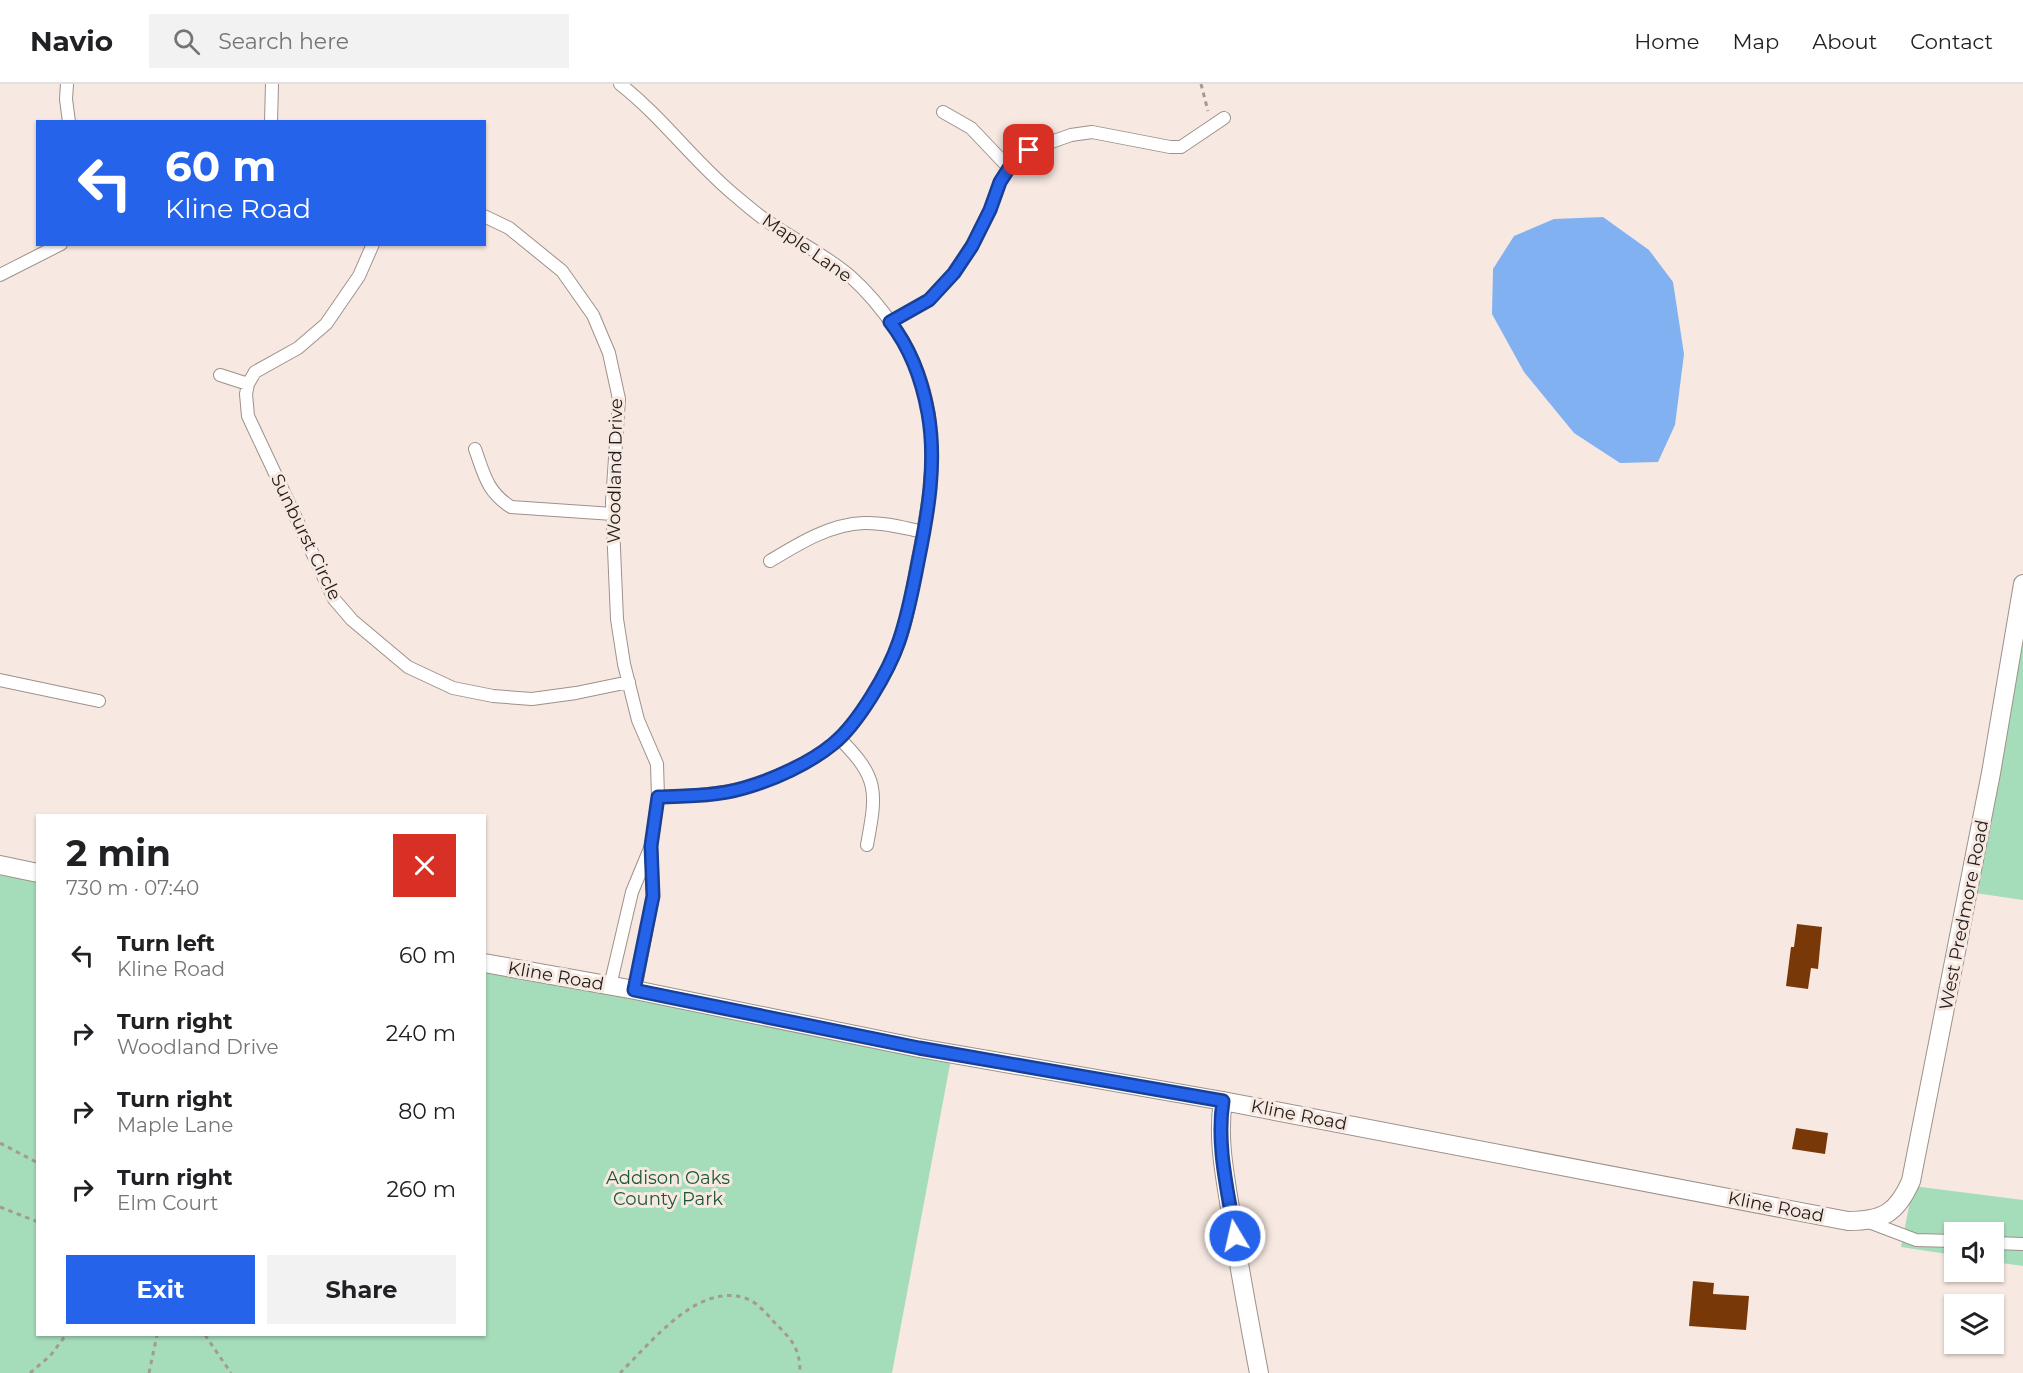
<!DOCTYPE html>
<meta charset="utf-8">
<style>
body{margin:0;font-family:Montserrat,sans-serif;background:#f2f2f2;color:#202124;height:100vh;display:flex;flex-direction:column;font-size:22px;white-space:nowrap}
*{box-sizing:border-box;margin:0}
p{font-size:20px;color:#757577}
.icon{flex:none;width:33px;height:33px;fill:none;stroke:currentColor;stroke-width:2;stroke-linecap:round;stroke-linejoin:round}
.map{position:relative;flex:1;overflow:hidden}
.details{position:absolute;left:36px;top:730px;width:450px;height:522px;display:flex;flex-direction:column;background:#fff;border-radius:0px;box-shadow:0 2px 4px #0004}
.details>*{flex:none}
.hud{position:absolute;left:36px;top:36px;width:450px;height:126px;border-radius:0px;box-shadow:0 2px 4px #0004;background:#2563eb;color:#fff;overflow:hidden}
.buttons{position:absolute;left:1944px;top:1138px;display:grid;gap:12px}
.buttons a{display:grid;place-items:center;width:60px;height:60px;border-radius:0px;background:#fff;box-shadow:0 2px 4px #0004;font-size:30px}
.pin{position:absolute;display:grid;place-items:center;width:51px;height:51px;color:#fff;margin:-26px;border-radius:12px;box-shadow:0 3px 9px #0006}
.me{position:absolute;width:66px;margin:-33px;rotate:351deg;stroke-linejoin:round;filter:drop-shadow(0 0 4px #0008)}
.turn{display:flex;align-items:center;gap:21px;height:126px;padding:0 30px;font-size:27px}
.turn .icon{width:78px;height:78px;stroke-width:2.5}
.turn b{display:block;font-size:42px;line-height:51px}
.round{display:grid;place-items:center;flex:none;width:63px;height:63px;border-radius:0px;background:#f2f2f2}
.overview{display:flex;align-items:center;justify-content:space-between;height:102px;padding:0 30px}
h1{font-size:36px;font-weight:700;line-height:45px}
.cta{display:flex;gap:12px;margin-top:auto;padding:12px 30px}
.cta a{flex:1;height:69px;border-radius:0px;background:#2563eb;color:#fff;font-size:24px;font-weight:700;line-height:69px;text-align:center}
.cta a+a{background:#f2f2f2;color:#202124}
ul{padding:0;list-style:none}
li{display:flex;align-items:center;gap:18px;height:78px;padding:0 30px}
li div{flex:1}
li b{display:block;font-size:22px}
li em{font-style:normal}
header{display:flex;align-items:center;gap:36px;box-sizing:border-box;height:84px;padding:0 30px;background:#fff;border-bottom:2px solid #e0e0e0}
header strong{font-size:28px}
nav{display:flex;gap:33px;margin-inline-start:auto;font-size:21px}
.search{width:420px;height:54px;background:#f2f2f2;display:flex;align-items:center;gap:15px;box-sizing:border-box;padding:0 21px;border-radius:0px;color:#757577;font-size:22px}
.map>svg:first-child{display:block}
</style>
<header>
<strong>Navio</strong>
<div class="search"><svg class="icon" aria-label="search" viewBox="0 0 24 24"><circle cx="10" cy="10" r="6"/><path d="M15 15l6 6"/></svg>Search here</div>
<nav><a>Home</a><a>Map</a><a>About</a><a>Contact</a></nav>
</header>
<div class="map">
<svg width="2023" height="1289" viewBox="0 0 2023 1289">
<rect width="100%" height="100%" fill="#f7e9e2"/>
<!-- green -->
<path fill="#a5ddba" d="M 2023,541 L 2023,816 L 1975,809 Z
M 0,780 L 37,788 L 38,1251 L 484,1251 L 485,880 L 951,975 L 892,1289 L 0,1289 Z
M 1913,1102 L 2023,1116 L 2023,1182 L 1994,1178 L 1994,1149 L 1954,1149 L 1954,1171 L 1901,1163 Z"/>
<!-- water -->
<path fill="#81b1f0" d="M 1603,133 L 1649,166 L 1673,198 L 1684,270 L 1675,341 L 1658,378 L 1620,379 L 1574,349 L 1524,288 L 1492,230 L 1493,185 L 1514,152 L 1554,135 Z"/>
<!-- building -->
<path fill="#793808" d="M 1797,840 L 1822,843 L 1818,885 L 1811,884 L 1808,905 L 1786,902 L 1791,863 L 1794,863 Z
M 1796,1044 L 1828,1049 L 1825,1070 L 1792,1065 Z
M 1693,1197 L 1714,1199 L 1713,1210 L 1749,1212 L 1746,1246 L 1689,1242 Z"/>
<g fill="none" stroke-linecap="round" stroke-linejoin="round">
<defs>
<path id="street" d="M 67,0 L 66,15 L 69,38
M 620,0 C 662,33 692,75 732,109 C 743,118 755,129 767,137 C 794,156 826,171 851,193 C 868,208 884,228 897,247 C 913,271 924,301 929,331 C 936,381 927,431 917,480 C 912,507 908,534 899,559 C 887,591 860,637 833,660 C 812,678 771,696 743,704 C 716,711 686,712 658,713
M 943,28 L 971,44 L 1009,84
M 271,38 L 272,0
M 484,132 L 509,144 L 562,187 L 593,231 L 609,269 L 619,315 L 612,418 L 617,535 L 624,580 L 638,636 L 657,680 L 658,713 L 651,762
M 373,160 L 359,192 L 326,240 L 298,264 L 255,288 L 248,300 L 246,310 L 248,332 L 334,515 L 352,536 L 408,583 L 453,604 L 493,612 L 532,615 L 576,609 L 629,598
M 0,191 L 61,160
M 890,238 L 929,216 L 954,189 L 972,162 L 990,126 L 1000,98 L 1009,84 L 1029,66 L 1071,51 L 1092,48 L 1170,63 L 1181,63 L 1224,34
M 220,291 L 248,300
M 475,365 C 484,390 487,408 511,423 L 613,430
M 770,477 C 798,460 830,440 864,439 C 884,438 904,444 924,448
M 0,596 L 99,617
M 839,654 C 879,694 877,707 867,761
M 610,902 L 632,808 L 651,762 L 653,812 L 635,906
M 1866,1137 L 1916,1156 L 1954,1157
M 1994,1159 L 2023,1160"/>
<path id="secondary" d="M 0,781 L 38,789
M 484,879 L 635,906 L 919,964 L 1223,1017 L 1848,1137 C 1883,1137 1897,1129 1911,1097 L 1991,689 L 2023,500
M 1223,1017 C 1217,1055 1225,1092 1231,1130 C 1239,1184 1249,1236 1259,1289"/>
</defs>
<!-- street casing -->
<use href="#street" stroke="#9e918a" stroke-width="14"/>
<!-- secondary casing -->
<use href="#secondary" stroke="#9e918a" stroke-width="20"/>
<!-- path -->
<path stroke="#a49a95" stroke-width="3" stroke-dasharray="4.5 4.5" stroke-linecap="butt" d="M 1201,0 L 1208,27
M 0,1059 L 38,1079
M 0,1123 L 38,1138
M 205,1251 L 231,1289
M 30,1289 L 50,1272 L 66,1251
M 149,1289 L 157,1251
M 620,1289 C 651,1259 700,1194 750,1216 C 759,1221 767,1230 774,1238 C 791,1255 800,1263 800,1289"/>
<!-- street -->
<use href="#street" stroke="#fff" stroke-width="12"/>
<!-- secondary -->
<use href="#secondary" stroke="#fff" stroke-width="18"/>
</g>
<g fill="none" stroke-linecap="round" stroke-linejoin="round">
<defs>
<path id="route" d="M 1029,66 L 1009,84 L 1000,98 L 990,126 L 972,162 L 954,189 L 929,216 L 890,238 C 911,265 922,296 928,329 C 937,379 928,429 918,478 C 913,504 908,531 899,557 C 889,587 858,640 833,660 C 810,679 773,696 744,704 C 717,712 687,712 658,713 L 651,762 L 653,812 L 634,906 L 919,964 L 1223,1017 C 1216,1062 1228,1107 1235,1152"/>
</defs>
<!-- route casing -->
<use href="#route" stroke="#184099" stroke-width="15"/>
<!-- route -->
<use href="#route" stroke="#2563eb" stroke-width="10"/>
</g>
<g text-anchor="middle" stroke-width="6" stroke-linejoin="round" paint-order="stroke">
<!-- street labels -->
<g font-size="18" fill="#221d1a" stroke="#f7e9e2">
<text transform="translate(807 164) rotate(35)" y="6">Maple Lane</text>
<text transform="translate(615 387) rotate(-89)" y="6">Woodland Drive</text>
<text transform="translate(306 453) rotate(64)" y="6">Sunburst Circle</text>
<text transform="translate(1964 831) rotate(-79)" y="6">West Predmore Road</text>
<text transform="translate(556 892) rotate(10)" y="6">Kline Road</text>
<text transform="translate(1299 1031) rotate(11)" y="6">Kline Road</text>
<text transform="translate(1776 1123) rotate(11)" y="6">Kline Road</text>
</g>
<!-- park labels -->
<g font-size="18" fill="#1c5838" stroke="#f7e9e2">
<text x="668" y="1100">Addison Oaks<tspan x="668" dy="21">County Park</tspan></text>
</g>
</g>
</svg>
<div class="buttons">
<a><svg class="icon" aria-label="sound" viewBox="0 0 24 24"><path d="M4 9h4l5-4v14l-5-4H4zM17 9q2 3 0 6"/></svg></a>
<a><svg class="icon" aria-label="layers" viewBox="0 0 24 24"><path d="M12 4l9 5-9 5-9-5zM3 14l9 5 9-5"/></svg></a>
</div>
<div class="pin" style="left:1029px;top:66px;background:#d93025"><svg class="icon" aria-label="arrive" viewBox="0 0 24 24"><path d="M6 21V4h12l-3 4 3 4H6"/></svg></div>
<svg class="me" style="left:1235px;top:1152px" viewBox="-20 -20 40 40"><circle r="17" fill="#2563eb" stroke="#fff" stroke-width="3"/><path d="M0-11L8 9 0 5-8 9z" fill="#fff"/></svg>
<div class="hud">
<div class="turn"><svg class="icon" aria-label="left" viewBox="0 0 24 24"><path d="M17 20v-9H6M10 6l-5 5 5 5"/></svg><div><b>60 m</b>Kline Road</div></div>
</div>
<section class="details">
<div class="overview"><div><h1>2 min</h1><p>730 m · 07:40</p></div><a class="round" style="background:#d93025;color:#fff"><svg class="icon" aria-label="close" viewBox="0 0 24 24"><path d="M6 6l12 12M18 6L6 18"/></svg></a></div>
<ul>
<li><svg class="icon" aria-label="left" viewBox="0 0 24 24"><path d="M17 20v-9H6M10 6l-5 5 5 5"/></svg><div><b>Turn left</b><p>Kline Road</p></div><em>60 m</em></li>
<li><svg class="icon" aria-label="right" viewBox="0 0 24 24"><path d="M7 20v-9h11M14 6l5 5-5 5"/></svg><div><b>Turn right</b><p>Woodland Drive</p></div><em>240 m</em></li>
<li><svg class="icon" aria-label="right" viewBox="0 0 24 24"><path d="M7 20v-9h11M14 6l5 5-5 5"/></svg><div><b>Turn right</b><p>Maple Lane</p></div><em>80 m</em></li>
<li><svg class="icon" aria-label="right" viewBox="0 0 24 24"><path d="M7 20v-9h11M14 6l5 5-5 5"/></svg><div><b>Turn right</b><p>Elm Court</p></div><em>260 m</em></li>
</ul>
<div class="cta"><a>Exit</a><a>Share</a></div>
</section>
</div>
